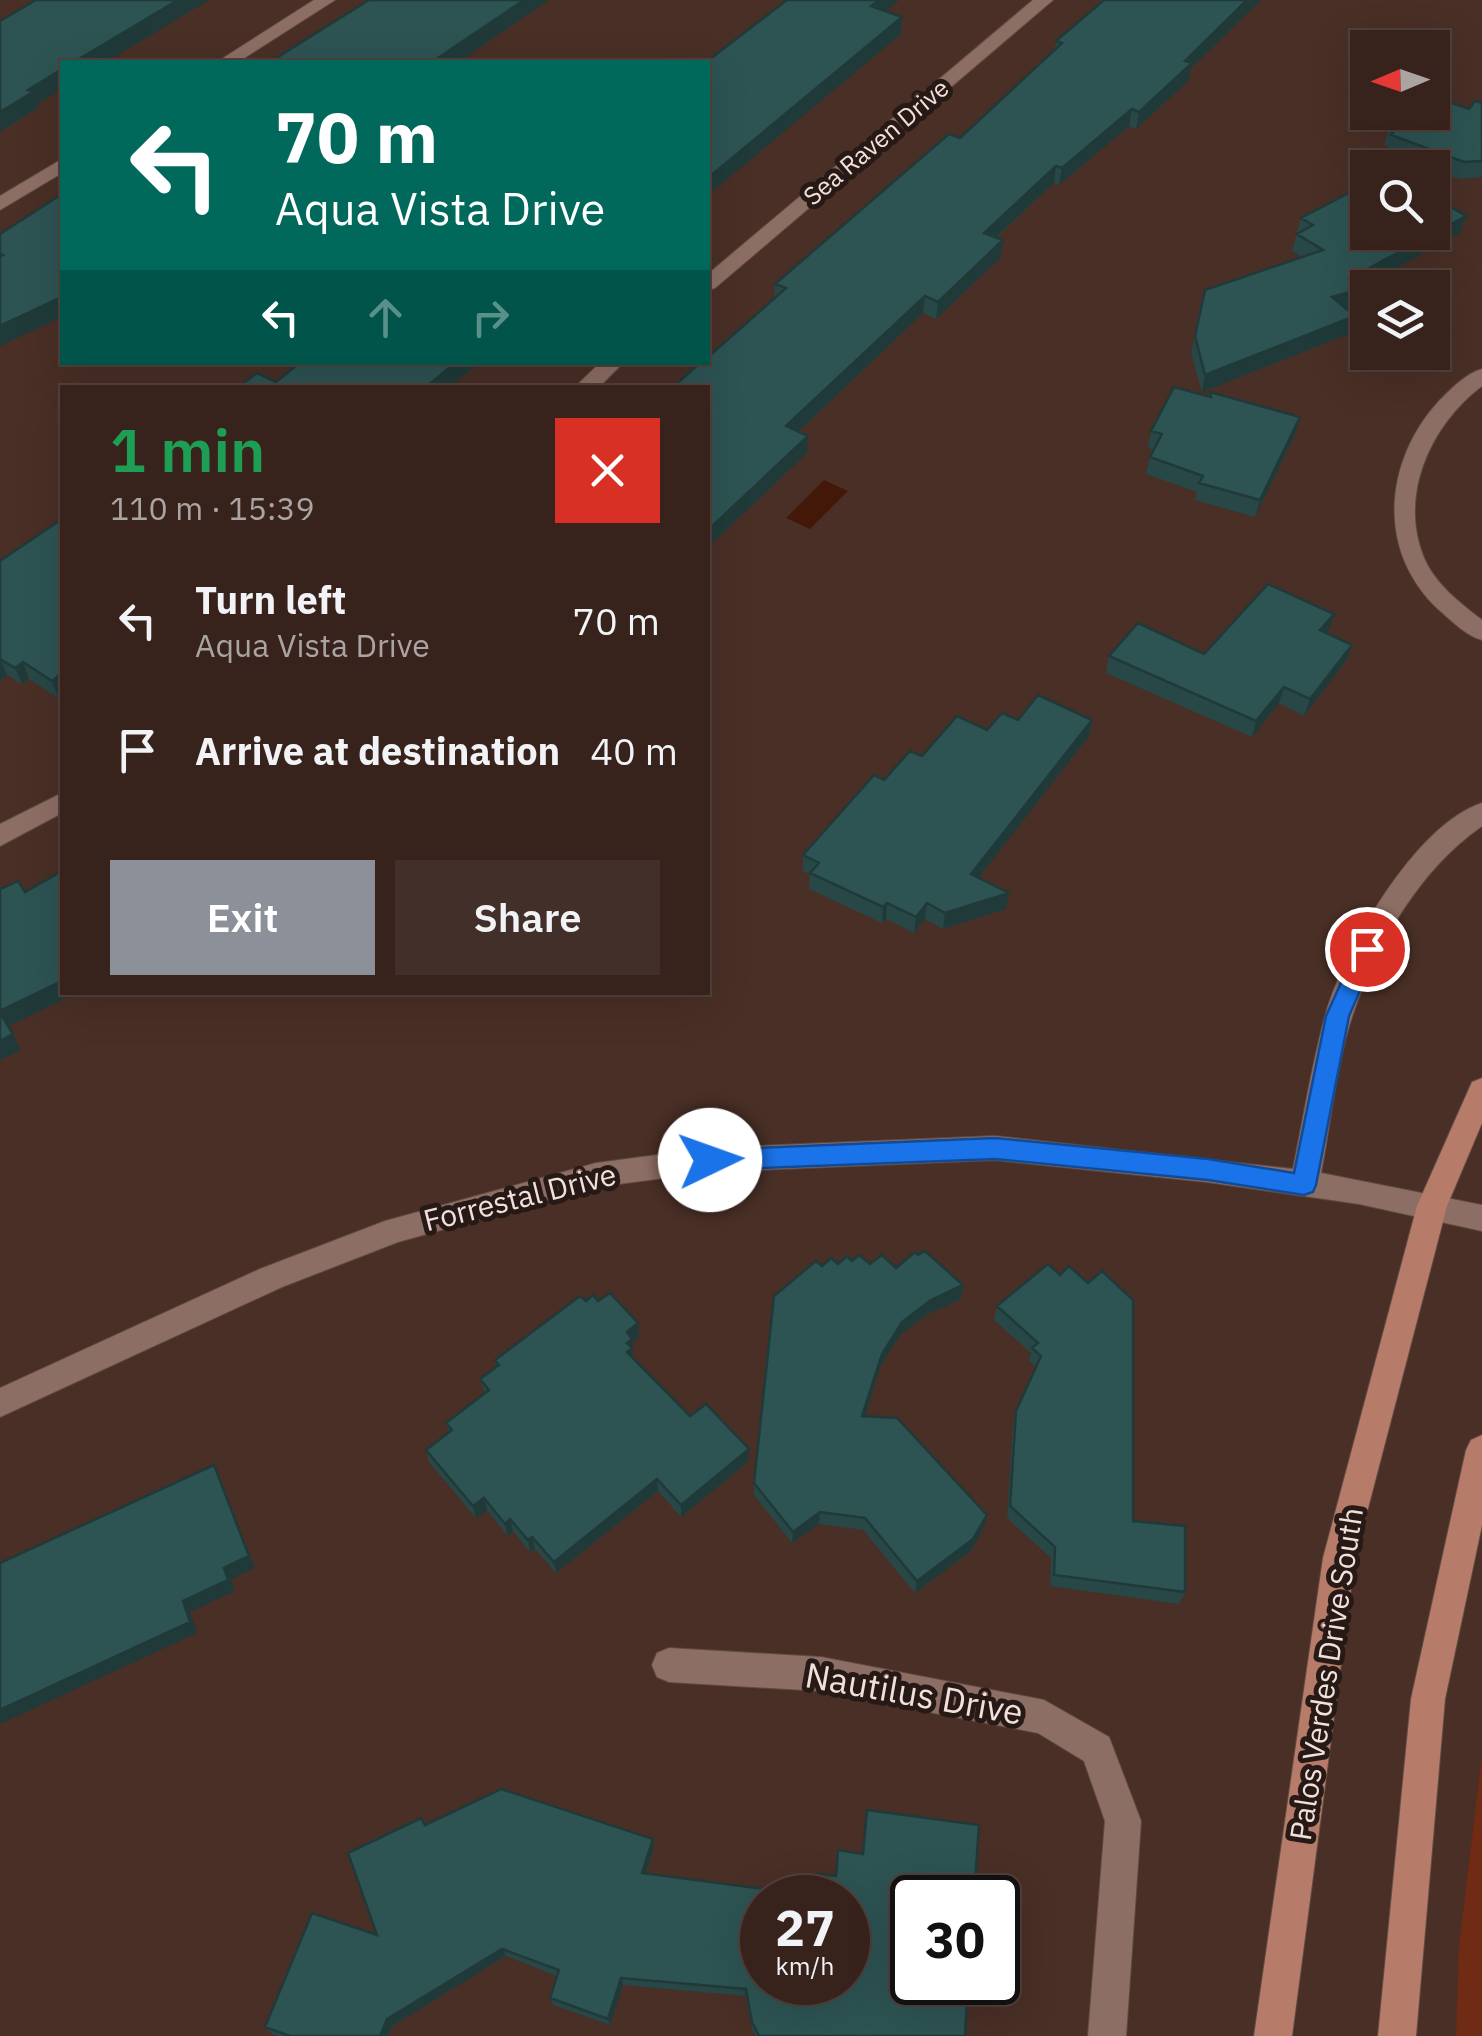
<!DOCTYPE html>
<meta charset="utf-8">
<style>
body{margin:0;font-family:"IBM Plex Sans",sans-serif;background:#422f29;color:#f1f3f6;height:100vh;display:flex;flex-direction:column;font-size:38px;white-space:nowrap}
*{box-sizing:border-box;margin:0}
p{font-size:32px;color:#aaa4a3}
.icon{flex:none;width:55px;height:55px;fill:none;stroke:currentColor;stroke-width:2;stroke-linecap:round;stroke-linejoin:round}
.map{position:relative;flex:1;overflow:hidden}
.sheet{position:absolute;left:60px;top:385px;width:650px;height:610px;display:flex;flex-direction:column;background:#37231c;border-radius:0px;box-shadow:0 10px 40px #0002,0 0 0 2px #51403b}
.sheet>*{flex:none}
.top-card{position:absolute;left:60px;top:60px;width:650px;height:305px;border-radius:0px;box-shadow:0 10px 40px #0002,0 0 0 2px #51403b;background:#00695c;color:#fff;overflow:hidden}
.needle{width:65px;rotate:268deg}
.fabs{position:absolute;left:1350px;top:30px;display:grid;gap:20px}
.fabs a{display:grid;place-items:center;width:100px;height:100px;border-radius:0px;background:#37231c;box-shadow:0 10px 40px #0002,0 0 0 2px #51403b;font-size:50px}
.speed{position:absolute;left:740px;top:1875px;display:flex;gap:20px;font-size:50px;font-weight:700;text-align:center}
.speed>*{display:grid;place-content:center;width:130px;height:130px;border-radius:50%;background:#37231c;box-shadow:0 10px 40px #0002,0 0 0 2px #51403b;line-height:1}
.speed small{font-size:25px;font-weight:400}
.speed .limit{border:5px solid #111;border-radius:15px;background:#fff;color:#111}
.pin{position:absolute;display:grid;place-items:center;width:85px;height:85px;color:#fff;margin:-42px;border:5px solid #fff;border-radius:50%;box-shadow:0 2px 10px #0007}
.me{position:absolute;width:110px;margin:-55px;rotate:87deg;stroke-linejoin:round;filter:drop-shadow(0 0 8px #0008)}
.turn{display:flex;align-items:center;gap:35px;height:210px;padding:0 50px;font-size:45px}
.turn .icon{width:130px;height:130px;stroke-width:2.5}
.turn b{display:block;font-size:70px;line-height:85px}
.lanes{display:flex;align-items:center;height:95px;padding:0 50px;background:#0003;justify-content:center;gap:50px;direction:ltr}
.lanes .off{opacity:.35}
.round{display:grid;place-items:center;flex:none;width:105px;height:105px;border-radius:0px;background:#422f29}
.head{display:flex;align-items:center;justify-content:space-between;height:170px;padding:0 50px}
h1{font-size:60px;font-weight:600;line-height:75px;color:#1e9e55}
.primary-button{display:flex;gap:20px;margin-top:auto;padding:20px 50px}
.primary-button a{flex:1;height:115px;border-radius:0px;background:#8c9099;color:#fff;font-size:40px;font-weight:600;line-height:115px;text-align:center}
.primary-button a+a{background:#422f29;color:#f1f3f6}
ul{padding:0;list-style:none}
li{display:flex;align-items:center;gap:30px;height:130px;padding:0 50px}
li div{flex:1}
li b{display:block;font-size:38px}
li em{font-style:normal}
.map>svg:first-child{display:block}
</style>
<div class="map">
<svg width="1482" height="2036" viewBox="0 0 1482 2036">
<rect width="100%" height="100%" fill="#492f26"/>
<!-- green -->
<path fill="#6f2b14" d="M 1482,1755 L 1482,2036 L 1456,2036 L 1459,1946 Z"/>
<!-- water -->
<path fill="#431809" d="M 824,480 L 848,491 L 810,529 L 786,518 Z"/>
<g fill="none" stroke-linecap="round" stroke-linejoin="round">
<defs>
<path id="minor" d="M 314,0 L 335,0 L 238,62 L 217,62 Z
M 1033,0 L 1053,0 L 715,288 L 708,290 L 708,274 Z
M 62,159 L 62,173 L 0,210 L 0,196 Z
M 601,362 L 624,362 L 598,388 L 574,388 Z
M 1482,369 L 1482,386 C 1431,424 1398,495 1424,558 C 1435,584 1460,603 1482,620 L 1482,640 C 1466,636 1451,620 1438,609 C 1376,551 1384,461 1439,401 C 1451,389 1465,374 1482,369 Z
M 62,793 L 62,813 L 0,846 L 0,824 Z
M 1482,803 L 1482,826 C 1420,869 1377,943 1353,1014 C 1336,1064 1331,1122 1321,1173 L 1482,1205 L 1482,1231 L 1359,1204 L 1207,1182 L 995,1160 L 710,1172 L 596,1187 L 398,1242 L 282,1287 L 0,1417 L 0,1388 L 260,1269 L 385,1221 L 596,1163 L 710,1148 L 995,1136 L 1293,1169 C 1303,1120 1311,1069 1324,1020 C 1341,954 1414,825 1482,803 Z
M 669,1648 L 821,1657 L 1044,1700 L 1109,1737 L 1141,1821 L 1126,2036 L 1088,2036 L 1105,1821 L 1084,1761 L 1038,1733 L 821,1691 L 669,1682 L 657,1677 L 652,1665 L 657,1653 Z"/>
<path id="primary" d="M 1482,1078 L 1482,1123 L 1447,1206 L 1355,1558 L 1292,2036 L 1254,2036 L 1323,1558 L 1417,1206 L 1472,1082 Z
M 1482,1435 L 1482,1525 L 1445,1699 L 1416,2036 L 1378,2036 L 1411,1699 L 1466,1450 L 1471,1440 Z"/>
</defs>
<!-- minor casing -->
<use href="#minor" stroke="#614b43" stroke-width="2"/>
<!-- primary casing -->
<use href="#primary" stroke="#614b43" stroke-width="2"/>
<!-- minor -->
<use href="#minor" fill="#8d6e65" fill-rule="evenodd"/>
<!-- primary -->
<use href="#primary" fill="#b67b69" fill-rule="evenodd"/>
</g>
<!-- wall -->
<path fill="#284747" d="M 1104,0 L 1261,0 L 1191,68 L 1189,80 L 1136,129 L 1129,126 L 1059,185 L 1054,183 L 996,238 L 1001,257 L 936,319 L 923,313 L 798,432 L 808,436 L 807,453 L 708,547 L 774,299 L 775,284 L 960,138 L 1055,49 L 1056,41 Z
M 1482,103 L 1482,177 L 1459,179 L 1432,169 L 1432,168 L 1428,168 L 1386,152 L 1388,146 L 1384,145 L 1389,128 L 1469,109 Z
M 1466,216 L 1460,233 L 1360,288 L 1356,306 L 1346,308 L 1351,333 L 1202,392 L 1191,353 L 1205,290 L 1302,257 L 1292,251 L 1301,218 Z
M 1210,392 L 1295,434 L 1255,517 L 1195,500 L 1197,492 L 1146,474 L 1150,457 L 1154,450 L 1148,448 L 1151,431 L 1209,397 Z
M 62,519 L 58,698 L 29,679 L 22,684 L 7,675 L 0,681 L 0,561 Z
M 1329,630 L 1326,633 L 1352,645 L 1346,661 L 1304,716 L 1279,703 L 1252,737 L 1106,673 L 1109,656 L 1204,654 Z
M 1018,720 L 1092,720 L 1089,736 L 978,878 L 1006,909 L 943,929 L 925,919 L 914,933 L 886,919 L 882,923 L 809,889 L 810,875 L 803,871 L 803,855 L 884,780 L 922,756 Z
M 918,1255 L 963,1285 L 961,1299 L 928,1314 L 900,1335 L 880,1367 L 865,1416 L 984,1527 L 971,1551 L 915,1593 L 863,1530 L 819,1524 L 792,1543 L 754,1495 L 754,1483 L 822,1266 L 852,1261 L 896,1268 Z
M 1048,1264 L 1133,1521 L 1185,1592 L 1179,1604 L 1050,1586 L 1051,1558 L 1007,1518 L 1013,1424 L 1016,1411 L 1036,1367 L 1029,1361 L 1031,1353 L 994,1320 L 997,1306 Z
M 586,1301 L 598,1301 L 639,1337 L 632,1342 L 633,1358 L 690,1416 L 749,1461 L 681,1517 L 658,1491 L 556,1573 L 535,1549 L 530,1552 L 513,1531 L 508,1536 L 487,1510 L 476,1518 L 429,1462 L 426,1450 L 449,1432 L 446,1423 L 485,1394 L 480,1379 L 496,1367 L 495,1360 Z
M 867,1810 L 965,2036 L 756,2036 L 752,2029 L 746,1996 L 623,1985 L 610,2025 L 553,2005 L 550,1998 L 557,1976 L 506,1956 L 392,2026 L 388,2036 L 278,2036 L 272,2034 L 265,2027 L 377,1935 L 425,1825 L 654,1848 L 646,1874 L 816,1896 L 836,1876 L 862,1854 Z"/>
<!-- shaded-wall -->
<path fill="#203a3a" d="M 178,0 L 209,0 L 106,62 L 74,62 Z
M 524,0 L 549,0 L 459,62 L 432,62 Z
M 879,0 L 899,0 L 870,23 L 871,6 Z
M 1247,0 L 1261,0 L 1191,68 L 1189,80 L 1136,129 L 1139,112 L 1185,61 Z
M 902,17 L 901,34 L 708,195 L 708,178 Z
M 62,69 L 62,89 L 37,104 L 38,108 L 0,132 L 0,112 L 28,90 Z
M 1132,109 L 1129,126 L 1059,185 L 1062,168 Z
M 1056,166 L 1054,183 L 982,250 L 984,233 Z
M 1466,216 L 1460,233 L 1356,290 L 1360,289 L 1356,306 L 1328,314 L 1332,297 L 1349,279 Z
M 1003,240 L 1001,257 L 936,319 L 938,302 Z
M 925,296 L 923,313 L 786,443 L 786,426 Z
M 62,297 L 62,317 L 0,346 L 0,326 Z
M 1355,316 L 1351,333 L 1202,392 L 1205,375 Z
M 456,362 L 480,362 L 449,388 L 425,388 Z
M 1300,417 L 1295,434 L 1255,517 L 1260,500 Z
M 808,436 L 807,453 L 708,547 L 708,530 Z
M 1334,614 L 1329,630 L 1315,647 L 1320,630 Z
M 1352,645 L 1346,661 L 1304,716 L 1310,699 Z
M 0,659 L 7,675 L 0,681 Z
M 23,662 L 29,679 L 22,684 L 15,668 Z
M 62,673 L 62,694 L 58,698 L 52,681 Z
M 1284,687 L 1279,703 L 1252,737 L 1256,721 Z
M 1092,720 L 1089,736 L 969,890 L 971,874 Z
M 1009,893 L 1006,909 L 943,929 L 945,913 Z
M 887,903 L 886,919 L 882,923 L 883,907 Z
M 927,903 L 925,919 L 914,933 L 916,917 Z
M 62,981 L 62,992 L 78,992 L 7,1027 L 0,1011 Z
M 13,1034 L 21,1050 L 0,1060 L 0,1041 Z
M 963,1285 L 961,1299 L 928,1314 L 900,1335 L 880,1367 L 861,1429 L 862,1416 L 882,1354 L 902,1322 L 931,1300 Z
M 638,1323 L 639,1337 L 632,1342 L 633,1362 L 629,1365 L 627,1332 Z
M 749,1449 L 749,1461 L 681,1517 L 681,1505 Z
M 214,1465 L 255,1568 L 231,1579 L 235,1591 L 190,1612 L 197,1633 L 0,1724 L 0,1710 L 183,1601 L 224,1568 Z
M 657,1479 L 658,1491 L 556,1573 L 554,1562 Z
M 484,1498 L 487,1510 L 476,1518 L 473,1506 Z
M 820,1512 L 819,1524 L 792,1543 L 793,1532 Z
M 987,1515 L 984,1527 L 971,1551 L 915,1593 L 917,1581 Z
M 510,1519 L 513,1531 L 508,1536 L 505,1524 Z
M 532,1537 L 535,1549 L 530,1552 L 528,1540 Z
M 653,1839 L 654,1848 L 643,1882 L 642,1873 Z
M 502,1949 L 506,1956 L 392,2026 L 388,2036 L 380,2036 L 387,2019 Z
M 621,1978 L 623,1985 L 610,2025 L 608,2019 Z"/>
<!-- building -->
<path fill="#2e5353" stroke="#203a3a" stroke-width="2.5" fill-rule="evenodd" d="M 36,0 L 178,0 L 74,62 L 62,62 L 62,69 L 28,90 L 33,92 L 0,112 L 0,21 Z
M 369,0 L 524,0 L 432,62 L 270,62 Z
M 787,0 L 879,0 L 871,6 L 902,17 L 708,178 L 708,66 L 710,64 L 706,62 Z
M 1104,0 L 1247,0 L 1185,61 L 1192,63 L 1139,112 L 1132,109 L 1062,168 L 1056,166 L 984,233 L 1003,240 L 938,302 L 925,296 L 786,426 L 808,436 L 708,530 L 708,388 L 672,388 L 701,362 L 708,362 L 708,357 L 786,288 L 775,284 L 949,134 L 960,138 L 1062,43 L 1056,41 Z
M 1432,96 L 1469,109 L 1475,101 L 1482,103 L 1482,161 L 1464,162 L 1391,135 L 1395,130 L 1389,128 L 1405,112 L 1432,112 Z
M 1368,183 L 1368,232 L 1432,232 L 1432,196 L 1466,216 L 1349,279 L 1360,289 L 1332,297 L 1355,316 L 1205,375 L 1195,336 L 1205,290 L 1323,250 L 1297,234 L 1313,225 L 1301,218 Z
M 62,194 L 62,297 L 0,326 L 0,256 L 3,255 L 0,253 L 0,234 Z
M 301,362 L 456,362 L 425,388 L 237,388 L 257,373 L 276,382 Z
M 1174,387 L 1211,397 L 1210,392 L 1300,417 L 1260,500 L 1199,483 L 1203,476 L 1150,457 L 1162,434 L 1151,431 Z
M 62,519 L 62,673 L 52,681 L 23,662 L 15,668 L 0,659 L 0,561 Z
M 1268,584 L 1334,614 L 1320,630 L 1352,645 L 1310,699 L 1284,687 L 1256,721 L 1109,656 L 1138,623 L 1204,654 Z
M 1038,695 L 1092,720 L 971,874 L 1009,893 L 945,913 L 927,903 L 916,917 L 887,903 L 883,907 L 810,873 L 819,863 L 803,855 L 874,775 L 884,780 L 910,751 L 922,756 L 957,716 L 987,730 L 1002,713 L 1018,720 Z
M 62,871 L 62,981 L 0,1011 L 0,889 L 18,881 L 25,892 Z
M 0,1013 L 13,1034 L 0,1041 Z
M 925,1251 L 963,1285 L 931,1300 L 902,1322 L 882,1354 L 862,1416 L 897,1418 L 987,1515 L 973,1539 L 917,1581 L 865,1518 L 820,1512 L 793,1532 L 754,1483 L 774,1296 L 816,1261 L 822,1266 L 831,1258 L 838,1264 L 847,1256 L 852,1261 L 859,1255 L 870,1264 L 882,1255 L 896,1268 L 915,1252 L 918,1255 Z
M 1048,1264 L 1060,1275 L 1069,1266 L 1088,1283 L 1102,1271 L 1133,1300 L 1133,1521 L 1185,1526 L 1185,1592 L 1054,1575 L 1055,1547 L 1010,1506 L 1016,1411 L 1041,1356 L 1032,1348 L 1038,1343 L 997,1306 Z
M 610,1293 L 638,1323 L 627,1332 L 632,1339 L 627,1343 L 632,1348 L 627,1352 L 690,1416 L 706,1404 L 749,1449 L 681,1505 L 657,1479 L 554,1562 L 532,1537 L 528,1540 L 510,1519 L 505,1524 L 484,1498 L 473,1506 L 426,1450 L 452,1430 L 446,1423 L 489,1390 L 480,1379 L 499,1365 L 495,1360 L 580,1296 L 586,1301 L 593,1295 L 598,1301 Z
M 214,1465 L 249,1556 L 224,1568 L 228,1580 L 183,1601 L 190,1622 L 0,1710 L 0,1563 Z
M 501,1789 L 653,1839 L 642,1873 L 817,1896 L 818,1874 L 836,1876 L 838,1850 L 863,1854 L 867,1810 L 979,1825 L 974,1898 L 912,1898 L 912,1982 L 968,1982 L 965,2036 L 759,2036 L 752,2022 L 746,1989 L 621,1978 L 608,2019 L 550,1998 L 559,1970 L 502,1949 L 387,2019 L 380,2036 L 290,2036 L 265,2027 L 312,1913 L 377,1935 L 348,1853 L 421,1818 L 425,1825 ZM 762,1898 L 848,1898 L 848,1982 L 762,1982 Z"/>
<!-- route -->
<path fill="#1a73e8" stroke="#114b97" stroke-width="2.5" d="M 1367,940 L 1378,949 L 1349,1016 L 1316,1185 L 1313,1192 L 1304,1195 L 1208,1180 L 995,1159 L 710,1170 L 702,1167 L 699,1160 L 702,1153 L 710,1150 L 995,1138 L 1208,1159 L 1294,1173 L 1326,1016 L 1359,943 Z"/>
<g text-anchor="middle" stroke-width="10" stroke-linejoin="round" paint-order="stroke">
<!-- far-street labels -->
<g font-size="25" fill="#f2e0db" stroke="#271a16">
<text transform="translate(876 142) rotate(-40)" y="9">Sea Raven Drive</text>
</g>
<!-- street labels -->
<g font-size="30" fill="#f2e0db" stroke="#271a16">
<text transform="translate(520 1198) rotate(-14)" y="10">Forrestal Drive</text>
<text transform="translate(1327 1674) rotate(-81)" y="10">Palos Verdes Drive South</text>
</g>
<!-- near-street labels -->
<g font-size="35" fill="#f2e0db" stroke="#271a16">
<text transform="translate(914 1694) rotate(10)" y="12">Nautilus Drive</text>
</g>
</g>
</svg>
<div class="fabs">
<a><svg class="needle" viewBox="-14 -14 28 28"><path d="M0-13l5 13h-10z" fill="#e53935"/><path d="M0 13l5-13h-10z" fill="#aaa4a3"/></svg></a>
<a><svg class="icon" aria-label="search" viewBox="0 0 24 24"><circle cx="10" cy="10" r="6"/><path d="M15 15l6 6"/></svg></a>
<a><svg class="icon" aria-label="layers" viewBox="0 0 24 24"><path d="M12 4l9 5-9 5-9-5zM3 14l9 5 9-5"/></svg></a>
</div>
<div class="speed"><div>27<small>km/h</small></div><div class="limit">30</div></div>
<div class="pin" style="left:1367px;top:949px;background:#d93025"><svg class="icon" aria-label="arrive" viewBox="0 0 24 24"><path d="M6 21V4h12l-3 4 3 4H6"/></svg></div>
<svg class="me" style="left:710px;top:1160px" viewBox="-20 -20 40 40"><circle r="19" fill="#fff"/><path d="M0-13L10 11 0 6-10 11z" fill="#1a73e8"/></svg>
<div class="top-card">
<div class="turn"><svg class="icon" aria-label="left" viewBox="0 0 24 24"><path d="M17 20v-9H6M10 6l-5 5 5 5"/></svg><div><b>70 m</b>Aqua Vista Drive</div></div>
<div class="lanes"><svg class="icon" aria-label="left" viewBox="0 0 24 24"><path d="M17 20v-9H6M10 6l-5 5 5 5"/></svg><svg class="icon off" aria-label="ahead" viewBox="0 0 24 24"><path d="M12 20V5M6 11l6-6 6 6"/></svg><svg class="icon off" aria-label="right" viewBox="0 0 24 24"><path d="M7 20v-9h11M14 6l5 5-5 5"/></svg></div>
</div>
<section class="sheet">
<div class="head"><div><h1>1 min</h1><p>110 m · 15:39</p></div><a class="round" style="background:#d93025;color:#fff"><svg class="icon" aria-label="close" viewBox="0 0 24 24"><path d="M6 6l12 12M18 6L6 18"/></svg></a></div>
<ul>
<li><svg class="icon" aria-label="left" viewBox="0 0 24 24"><path d="M17 20v-9H6M10 6l-5 5 5 5"/></svg><div><b>Turn left</b><p>Aqua Vista Drive</p></div><em>70 m</em></li>
<li><svg class="icon" aria-label="arrive" viewBox="0 0 24 24"><path d="M6 21V4h12l-3 4 3 4H6"/></svg><div><b>Arrive at destination</b></div><em>40 m</em></li>
</ul>
<div class="primary-button"><a>Exit</a><a>Share</a></div>
</section>
</div>
